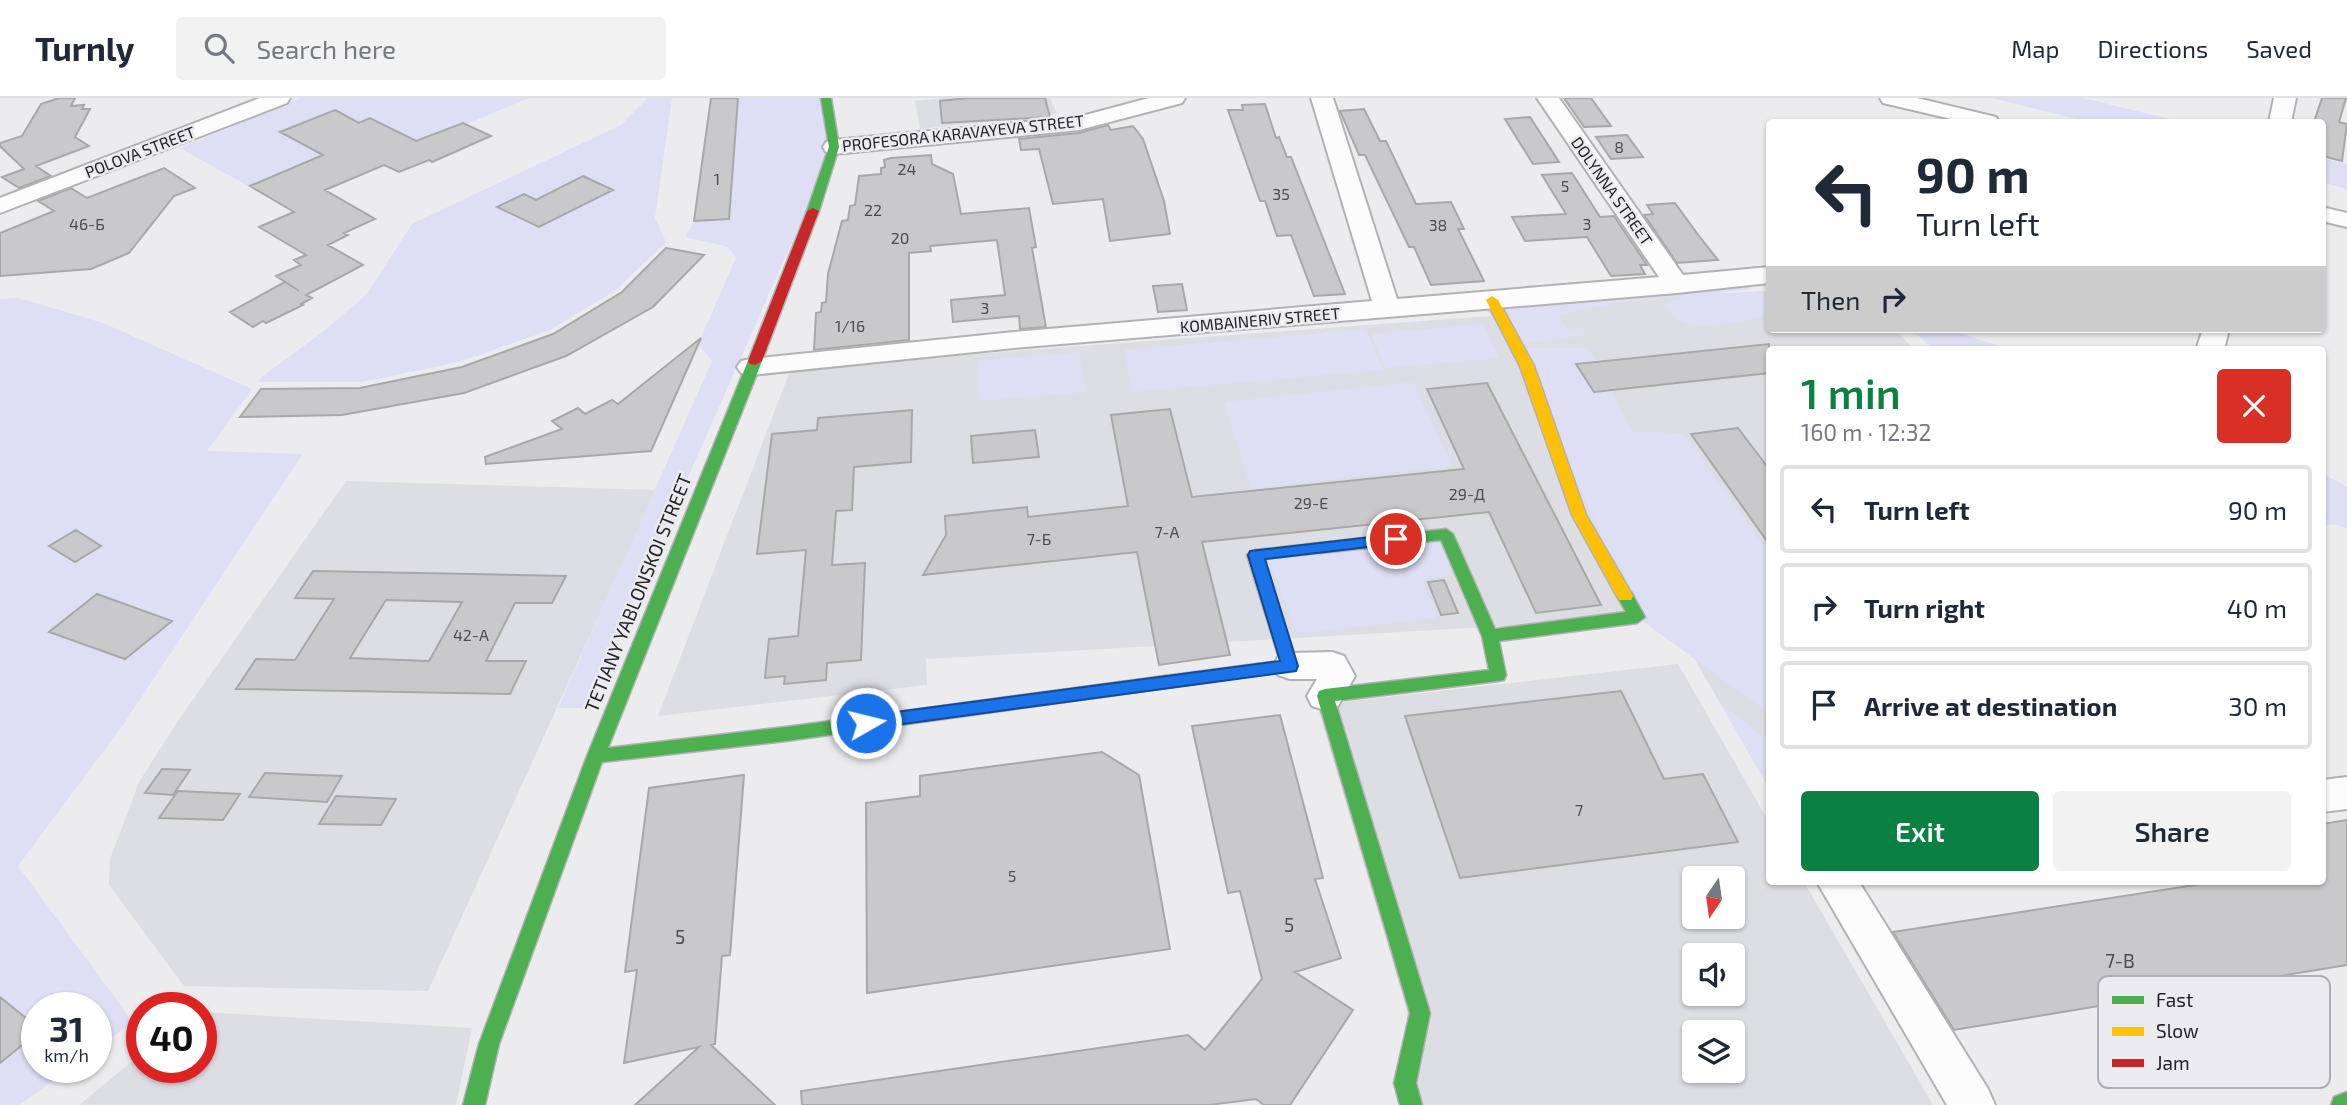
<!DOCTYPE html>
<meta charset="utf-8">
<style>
body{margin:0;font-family:"Exo 2",sans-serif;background:#f2f2f3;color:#1f2937;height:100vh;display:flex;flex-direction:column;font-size:26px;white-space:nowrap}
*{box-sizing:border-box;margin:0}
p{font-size:23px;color:#747a83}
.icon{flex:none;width:38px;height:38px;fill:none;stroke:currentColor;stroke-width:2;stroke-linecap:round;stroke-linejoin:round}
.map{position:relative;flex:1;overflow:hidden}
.details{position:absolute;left:1766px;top:248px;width:560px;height:539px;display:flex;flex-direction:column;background:#fff;border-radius:7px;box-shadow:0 2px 5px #0004}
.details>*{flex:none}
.banner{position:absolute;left:1766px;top:21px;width:560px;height:214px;border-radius:7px;box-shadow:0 2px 5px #0004;background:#fff;color:#1f2937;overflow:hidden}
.needle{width:46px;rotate:193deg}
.controls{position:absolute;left:1682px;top:768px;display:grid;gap:14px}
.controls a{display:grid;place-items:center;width:63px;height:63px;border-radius:7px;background:#fff;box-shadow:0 2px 5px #0004;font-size:35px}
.speed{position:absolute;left:21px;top:894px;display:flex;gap:14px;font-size:35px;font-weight:700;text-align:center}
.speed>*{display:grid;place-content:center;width:91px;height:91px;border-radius:50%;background:#fff;box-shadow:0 2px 5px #0004;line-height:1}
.speed small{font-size:18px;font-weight:400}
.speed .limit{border:10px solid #d22;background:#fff;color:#111}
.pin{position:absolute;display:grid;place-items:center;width:60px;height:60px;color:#fff;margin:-30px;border:4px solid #fff;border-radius:50%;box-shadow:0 2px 7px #0007}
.me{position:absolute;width:77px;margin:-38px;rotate:82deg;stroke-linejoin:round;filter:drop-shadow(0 0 5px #0008)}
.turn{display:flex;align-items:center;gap:24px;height:147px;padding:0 35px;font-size:32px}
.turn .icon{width:91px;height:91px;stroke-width:2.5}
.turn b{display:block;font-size:49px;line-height:60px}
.then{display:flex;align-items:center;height:66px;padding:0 35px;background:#0003;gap:14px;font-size:26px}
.round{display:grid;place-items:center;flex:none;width:74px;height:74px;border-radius:7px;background:#f2f2f3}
.headline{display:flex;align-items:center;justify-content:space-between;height:119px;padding:0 35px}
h1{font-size:42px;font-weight:600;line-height:52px;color:#0b8043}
.cta{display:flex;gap:14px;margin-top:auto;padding:14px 35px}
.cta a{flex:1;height:80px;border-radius:7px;background:#0b8043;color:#fff;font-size:28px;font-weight:600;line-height:80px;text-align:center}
.cta a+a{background:#f2f2f3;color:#1f2937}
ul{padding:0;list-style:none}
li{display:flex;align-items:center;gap:21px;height:88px;margin:0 14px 10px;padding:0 21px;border:4px solid #e0e1e3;border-radius:7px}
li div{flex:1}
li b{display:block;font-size:26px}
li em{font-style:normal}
header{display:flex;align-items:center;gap:42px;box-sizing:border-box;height:98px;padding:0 35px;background:#fff;border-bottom:2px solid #e0e1e3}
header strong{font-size:33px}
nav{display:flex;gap:38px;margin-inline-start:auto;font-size:24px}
.search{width:490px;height:63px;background:#f2f2f3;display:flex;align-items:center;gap:18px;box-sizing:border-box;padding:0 24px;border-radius:7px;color:#747a83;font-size:26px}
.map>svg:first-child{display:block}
</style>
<header>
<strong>Turnly</strong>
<div class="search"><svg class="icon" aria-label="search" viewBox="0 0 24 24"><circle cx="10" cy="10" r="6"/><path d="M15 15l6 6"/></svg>Search here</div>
<nav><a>Map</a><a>Directions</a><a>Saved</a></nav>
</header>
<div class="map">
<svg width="2347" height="1007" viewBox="0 0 2347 1007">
<rect width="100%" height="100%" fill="#ececee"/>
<!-- built -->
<path fill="#dddde4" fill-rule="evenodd" d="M 945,0 L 1050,0 L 1057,16 L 920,31 L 915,3 Z
M 1769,193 L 1769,231 L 1894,231 L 1915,252 L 1769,252 L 1769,690 L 1667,513 L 1541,526 L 926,561 L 927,587 L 658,618 L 790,273 L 1013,253 L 1491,218 L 1484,208 Z
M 346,383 L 656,392 L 428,893 L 184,888 L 109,787 L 110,761 L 139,684 L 178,623 Z
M 1678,566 L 1769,724 L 1769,784 L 1804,784 L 1933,1007 L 1400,1007 L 1407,913 L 1317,607 ZM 1694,780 L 1732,780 L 1732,819 L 1694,819 ZM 1694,858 L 1732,858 L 1732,896 L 1694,896 ZM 1694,934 L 1732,934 L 1732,973 L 1694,973 Z
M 201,914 L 472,930 L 456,1007 L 79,1007 L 142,955 L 142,970 L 201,970 Z"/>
<!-- green -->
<path fill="#dedef5" d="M 300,0 L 529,0 L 378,63 L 264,97 L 180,50 Z
M 648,0 L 672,0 L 655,120 L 666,144 L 616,192 L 550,232 L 459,264 L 362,284 L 258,284 L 263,278 L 324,233 L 366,197 L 412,126 L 621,27 Z
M 738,0 L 826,0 L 834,49 L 586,610 L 558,610 L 712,263 L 698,246 L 736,160 L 728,149 L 685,139 L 694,123 L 729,120 Z
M 1992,0 L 2083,0 L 2182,24 L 2088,24 Z
M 2322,60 L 2347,66 L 2347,91 L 2322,84 Z
M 1745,185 L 1751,191 L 1703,197 L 1769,193 L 1769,218 C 1741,222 1674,243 1665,204 L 1686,198 L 1611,206 L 1558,217 L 1567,231 L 1583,230 L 1585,237 L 1519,247 L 1506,205 Z
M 19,200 L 103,225 L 252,291 L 207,353 L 303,356 L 123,627 L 18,768 L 133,924 L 96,951 L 96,910 L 37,910 L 37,970 L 71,970 L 19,1007 L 0,1007 L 0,201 Z
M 1483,226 L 1500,260 L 1385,270 L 1371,236 Z
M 1366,231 L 1383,272 L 1132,294 L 1124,252 Z
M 1910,231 L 1946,231 L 2012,252 L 1935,252 Z
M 1518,250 L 1589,250 L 1633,334 L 1683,335 L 1769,455 L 1769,615 L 1637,519 Z
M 1079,254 L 1086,294 L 980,303 L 977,263 Z
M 1413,284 L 1453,368 L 1251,391 L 1224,304 Z
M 2322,375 L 2347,389 L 2347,430 L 2332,426 L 2322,428 Z
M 1440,444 L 1452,477 L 1423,481 L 1437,520 L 1297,536 L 1269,463 Z
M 1720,605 L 1769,643 L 1769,690 Z"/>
<!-- building -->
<path fill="#c9c9cb" stroke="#a8a8a9" stroke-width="2" fill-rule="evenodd" d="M 59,0 L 75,0 L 71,8 L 84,7 L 82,11 L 90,11 L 75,39 L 89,48 L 36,68 L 51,78 L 19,90 L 2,79 L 24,71 L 0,48 L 0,45 L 22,38 L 41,6 Z
M 711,0 L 738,0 L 729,121 L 694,123 Z
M 969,0 L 1045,0 L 1050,19 L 942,25 L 940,3 Z
M 1564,0 L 1591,0 L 1611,28 L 1584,29 Z
M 2322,0 L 2346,0 L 2339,24 L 2347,26 L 2342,63 L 2322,58 L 2322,24 L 2314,24 Z
M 1265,6 L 1276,40 L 1279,39 L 1287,59 L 1291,59 L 1345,196 L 1314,198 L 1291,137 L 1277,138 L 1265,103 L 1260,103 L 1228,12 L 1243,12 L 1242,7 Z
M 1364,11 L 1380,43 L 1386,43 L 1416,106 L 1451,104 L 1464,131 L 1458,131 L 1484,183 L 1431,187 L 1414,149 L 1409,149 L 1365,57 L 1359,57 L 1340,13 Z
M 335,12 L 359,25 L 370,20 L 416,43 L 463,25 L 491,38 L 432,64 L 429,62 L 399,74 L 384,67 L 325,92 L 375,121 L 344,135 L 348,137 L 328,147 L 363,167 L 306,197 L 312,200 L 301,206 L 303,207 L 266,225 L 263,223 L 253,229 L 230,214 L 285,184 L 299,193 L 276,178 L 301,167 L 294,162 L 306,157 L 259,129 L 294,114 L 250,88 L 323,57 L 280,34 Z
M 1530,19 L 1559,64 L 1533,66 L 1505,21 Z
M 1108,27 L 1111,32 L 1133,28 L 1143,41 L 1164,103 L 1170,136 L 1110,143 L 1103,101 L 1053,106 L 1039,51 L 1021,52 L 1019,41 L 1079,35 Z
M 1627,37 L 1643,59 L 1611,61 L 1596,39 Z
M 931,57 L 932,66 L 953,76 L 961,116 L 1029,110 L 1036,149 L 1032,150 L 1046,229 L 1020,231 L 1019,218 L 953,224 L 951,202 L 1005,197 L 997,142 L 930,148 L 931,153 L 909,155 L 909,242 L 814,252 L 816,215 L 821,214 L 822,205 L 826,204 L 828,176 L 842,123 L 848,122 L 850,108 L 855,107 L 859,78 L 881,76 L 881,70 L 885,69 L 884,62 L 891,60 Z
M 164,70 L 195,90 L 174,98 L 129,155 L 91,171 L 0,178 L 0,135 L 54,113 L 38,103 L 71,90 L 87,100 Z
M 1572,75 L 1600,119 L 1614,118 L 1647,167 L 1640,167 L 1645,176 L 1611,178 L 1587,139 L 1525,143 L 1512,119 L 1566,116 L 1542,77 Z
M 583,78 L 613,92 L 539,129 L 497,109 L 524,96 L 536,102 Z
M 1675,105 L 1699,138 L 1718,162 L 1677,165 L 1644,117 L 1653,116 L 1647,107 Z
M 666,150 L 704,157 L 653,209 L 566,258 L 464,295 L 342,317 L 240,319 L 261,291 L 360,290 L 462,269 L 553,236 L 622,194 Z
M 1182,186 L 1187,212 L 1158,214 L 1153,188 Z
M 701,240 L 651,353 L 486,366 L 485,359 L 562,331 L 552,323 L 578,310 L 585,316 L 612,302 L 618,306 Z
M 1769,246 L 1769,275 L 1594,294 L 1576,266 Z
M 1487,285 L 1601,507 L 1536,515 L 1489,414 L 1202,444 L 1230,557 L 1159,567 L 1137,454 L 923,477 L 946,437 L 945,418 L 1027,409 L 1028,419 L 1128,408 L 1111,317 L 1170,311 L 1192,399 L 1464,371 L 1427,291 Z
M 912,312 L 911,364 L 854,369 L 852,412 L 836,413 L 832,467 L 865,465 L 861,562 L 827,565 L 826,582 L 784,586 L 785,578 L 765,580 L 769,541 L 798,538 L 806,452 L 757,456 L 772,336 L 817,332 L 818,320 Z
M 1738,330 L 1769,371 L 1769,446 L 1691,336 Z
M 1035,332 L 1039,359 L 973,365 L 971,338 Z
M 76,432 L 101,448 L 75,464 L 49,448 Z
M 313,473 L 518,477 L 566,478 L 552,505 L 515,505 L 486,563 L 526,563 L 510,596 L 236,591 L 256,561 L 295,562 L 334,501 L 295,500 ZM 386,502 L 462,504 L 429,563 L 350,560 Z
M 1444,482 L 1458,515 L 1441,517 L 1428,484 Z
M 97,496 L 172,523 L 125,561 L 49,534 Z
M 1621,593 L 1664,681 L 1703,676 L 1738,744 L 1460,780 L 1405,618 Z
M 1280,617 L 1323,780 L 1315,781 L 1341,860 L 1295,874 L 1353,912 L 1290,1007 L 1264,1007 L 1256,1001 L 1209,1007 L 802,1007 L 801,993 L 1188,937 L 1205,952 L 1262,881 L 1240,793 L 1228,795 L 1192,628 Z
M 1102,654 L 1139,677 L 1170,851 L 867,895 L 866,705 L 920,698 L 920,678 Z
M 162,671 L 190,672 L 173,697 L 145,695 Z
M 265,675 L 313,677 L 342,678 L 327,704 L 249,699 Z
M 744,677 L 730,857 L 722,858 L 715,946 L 711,947 L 775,1007 L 635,1007 L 699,949 L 624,965 L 637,872 L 625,874 L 649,690 Z
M 178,693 L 240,696 L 223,722 L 159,720 Z
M 336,698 L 396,701 L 381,727 L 319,726 Z
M 2347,722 L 2347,867 L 1954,932 L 1893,834 L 2214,784 L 2322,784 L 2322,726 Z
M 0,899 L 37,929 L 37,935 L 0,965 Z"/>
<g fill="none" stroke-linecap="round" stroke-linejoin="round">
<defs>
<path id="street" d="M 260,0 L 290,0 L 287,5 L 0,115 L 0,100 Z
M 1149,0 L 1185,0 L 1182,5 L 1079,32 L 834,56 L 826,54 L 823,49 L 826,44 L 834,42 L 1078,19 Z
M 1311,0 L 1333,0 L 1397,201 L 1659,179 L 1537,0 L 1559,0 L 1683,177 L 1769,169 L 1769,185 L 1677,195 L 1014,250 L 751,277 L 741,275 L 737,269 L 741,263 L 751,261 L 1014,234 L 1372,203 Z
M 1880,0 L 1917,0 L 1996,19 L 1999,24 L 1964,24 L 1883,5 Z
M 2274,0 L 2296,0 L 2291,24 L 2269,24 Z
M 2322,109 L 2347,115 L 2347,129 L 2322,123 Z
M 2203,231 L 2229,231 L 2224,252 L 2196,252 Z
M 1332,554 L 1344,558 L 1355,578 L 1338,608 L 1325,612 L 1312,608 L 1307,598 L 1317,581 L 1290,581 L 1278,577 L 1273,568 L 1278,559 L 1290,555 Z
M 2347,679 L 2347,711 L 2322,714 L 2322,682 Z
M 1817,784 L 1859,784 L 1988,991 L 1995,1007 L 1947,1007 Z"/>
<path id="fast" d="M 821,0 L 831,0 L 839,49 L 819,113 L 813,116 L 807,113 L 829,49 Z
M 755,259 L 762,263 L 608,650 L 786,629 L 1165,578 L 1171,579 L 1173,584 L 1171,589 L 1165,590 L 786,643 L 602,664 L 499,946 L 485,1007 L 463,1007 L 479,946 L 587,658 L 748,263 Z
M 1446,431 L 1453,436 L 1495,531 L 1626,514 L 1617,498 L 1625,492 L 1631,494 L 1645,519 L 1637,525 L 1499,543 L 1506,577 L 1504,582 L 1498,583 L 1335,603 L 1430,915 L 1416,985 L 1422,1007 L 1400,1007 L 1394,985 L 1410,915 L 1317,598 L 1319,593 L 1325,591 L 1489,572 L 1482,538 L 1441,442 L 1320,455 L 1312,450 L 1320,445 Z
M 2347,994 L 2347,1007 L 2331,1007 L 2334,999 Z"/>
<path id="slow" d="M 1492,198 L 1498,202 L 1534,268 L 1586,417 L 1633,498 L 1631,502 L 1619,502 L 1572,417 L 1520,268 L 1486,202 Z"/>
<path id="jam" d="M 813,110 L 819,113 L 762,263 L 755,267 L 750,266 L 748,263 L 807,113 Z
M 1320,445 L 1328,450 L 1325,454 L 1264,461 L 1298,568 L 1296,572 L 1165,590 L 1159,589 L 1157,584 L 1159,579 L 1165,578 L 1280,563 L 1247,457 L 1255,452 Z"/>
</defs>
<!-- street casing -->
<use href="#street" stroke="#b2b2b4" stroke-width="4"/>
<!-- fast casing -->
<use href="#fast" stroke="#b2b2b4" stroke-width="3"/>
<!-- slow casing -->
<use href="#slow" stroke="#b2b2b4" stroke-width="3"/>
<!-- jam casing -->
<use href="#jam" stroke="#b2b2b4" stroke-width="3"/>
<!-- street -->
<use href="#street" fill="#fcfcfc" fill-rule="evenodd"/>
<!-- fast -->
<use href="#fast" fill="#4caf50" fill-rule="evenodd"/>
<!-- slow -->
<use href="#slow" fill="#ffc107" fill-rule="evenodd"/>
<!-- jam -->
<use href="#jam" fill="#c62828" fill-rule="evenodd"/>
</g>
<!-- route -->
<path fill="#1a73e8" stroke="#114b97" stroke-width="2" d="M 1396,436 L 1404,441 L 1402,445 L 1265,461 L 1298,568 L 1296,573 L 866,631 L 860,629 L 858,625 L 860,620 L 866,618 L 1280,563 L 1248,457 L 1250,453 Z"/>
<g text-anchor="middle" stroke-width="5" stroke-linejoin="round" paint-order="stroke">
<!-- far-street labels -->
<g font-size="16" fill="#222224" stroke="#ebebef">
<text transform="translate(963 35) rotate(-6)" y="6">PROFESORA KARAVAYEVA STREET</text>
<text transform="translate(140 54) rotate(-21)" y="6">POLOVA STREET</text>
<text transform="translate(1612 93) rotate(55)" y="6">DOLYNNA STREET</text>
<text transform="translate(1260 222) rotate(-5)" y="6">KOMBAINERIV STREET</text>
</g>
<!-- number labels -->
<g font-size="16" fill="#4c4c4e">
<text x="1619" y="55">8</text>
<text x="907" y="77">24</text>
<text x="717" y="87">1</text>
<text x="1565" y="94">5</text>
<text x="1281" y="102">35</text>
<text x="873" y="118">22</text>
<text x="87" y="132">46-Б</text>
<text x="1587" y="132">3</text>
<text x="1438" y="133">38</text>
<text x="900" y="146">20</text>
<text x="985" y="216">3</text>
<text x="850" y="234">1/16</text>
<text x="1467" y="402">29-Д</text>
<text x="1311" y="411">29-Е</text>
<text x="1167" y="440">7-А</text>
<text x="1039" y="447">7-Б</text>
<text x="471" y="543">42-А</text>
<text x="1579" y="718">7</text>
<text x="1012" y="784">5</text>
</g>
<!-- street labels -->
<g font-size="19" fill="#222224" stroke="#ebebef">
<text transform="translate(638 495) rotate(-68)" y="7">TETIANY YABLONSKOI STREET</text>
</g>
<!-- near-number labels -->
<g font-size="19" fill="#4c4c4e">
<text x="1289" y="834">5</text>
<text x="680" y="846">5</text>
<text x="2120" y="870">7-В</text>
</g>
</g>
<!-- legend -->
<rect x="2098" y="878" width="232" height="112" rx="10" fill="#ebebef" stroke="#afafb2" stroke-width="2"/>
<rect x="2112" y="898" width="32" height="8" fill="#4caf50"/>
<rect x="2112" y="929" width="32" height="9" fill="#ffc107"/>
<rect x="2112" y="961" width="32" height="8" fill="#c62828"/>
<g font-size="19" fill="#222224">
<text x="2156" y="909">Fast</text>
<text x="2156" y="940">Slow</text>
<text x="2156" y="972">Jam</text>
</g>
</svg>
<div class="controls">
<a><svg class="needle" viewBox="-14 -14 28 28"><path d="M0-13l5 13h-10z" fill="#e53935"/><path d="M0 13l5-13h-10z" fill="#747a83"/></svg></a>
<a><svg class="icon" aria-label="sound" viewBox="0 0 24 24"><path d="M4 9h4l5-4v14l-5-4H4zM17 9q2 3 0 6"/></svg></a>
<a><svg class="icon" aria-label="layers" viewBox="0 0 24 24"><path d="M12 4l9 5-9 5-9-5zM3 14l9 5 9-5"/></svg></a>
</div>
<div class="speed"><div>31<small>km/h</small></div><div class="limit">40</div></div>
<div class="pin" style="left:1396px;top:441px;background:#d93025"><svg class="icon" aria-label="arrive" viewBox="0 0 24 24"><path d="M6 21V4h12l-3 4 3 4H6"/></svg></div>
<svg class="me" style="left:866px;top:625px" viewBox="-20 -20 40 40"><circle r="17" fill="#1a73e8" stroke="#fff" stroke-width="3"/><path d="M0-11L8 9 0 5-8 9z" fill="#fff"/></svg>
<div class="banner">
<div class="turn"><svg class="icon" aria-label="left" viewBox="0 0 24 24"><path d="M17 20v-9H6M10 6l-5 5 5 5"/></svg><div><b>90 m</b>Turn left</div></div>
<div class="then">Then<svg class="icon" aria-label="right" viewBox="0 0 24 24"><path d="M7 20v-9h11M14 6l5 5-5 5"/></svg></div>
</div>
<section class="details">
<div class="headline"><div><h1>1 min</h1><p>160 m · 12:32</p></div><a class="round" style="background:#d93025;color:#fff"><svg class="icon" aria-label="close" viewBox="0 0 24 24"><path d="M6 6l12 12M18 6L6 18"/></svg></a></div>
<ul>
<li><svg class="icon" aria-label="left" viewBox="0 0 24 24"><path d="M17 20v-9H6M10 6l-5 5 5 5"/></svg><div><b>Turn left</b></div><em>90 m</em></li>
<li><svg class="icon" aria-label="right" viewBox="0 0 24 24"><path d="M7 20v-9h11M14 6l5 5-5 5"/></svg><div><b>Turn right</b></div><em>40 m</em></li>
<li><svg class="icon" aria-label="arrive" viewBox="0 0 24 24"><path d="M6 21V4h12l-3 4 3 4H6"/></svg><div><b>Arrive at destination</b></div><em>30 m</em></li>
</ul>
<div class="cta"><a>Exit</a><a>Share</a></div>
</section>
</div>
